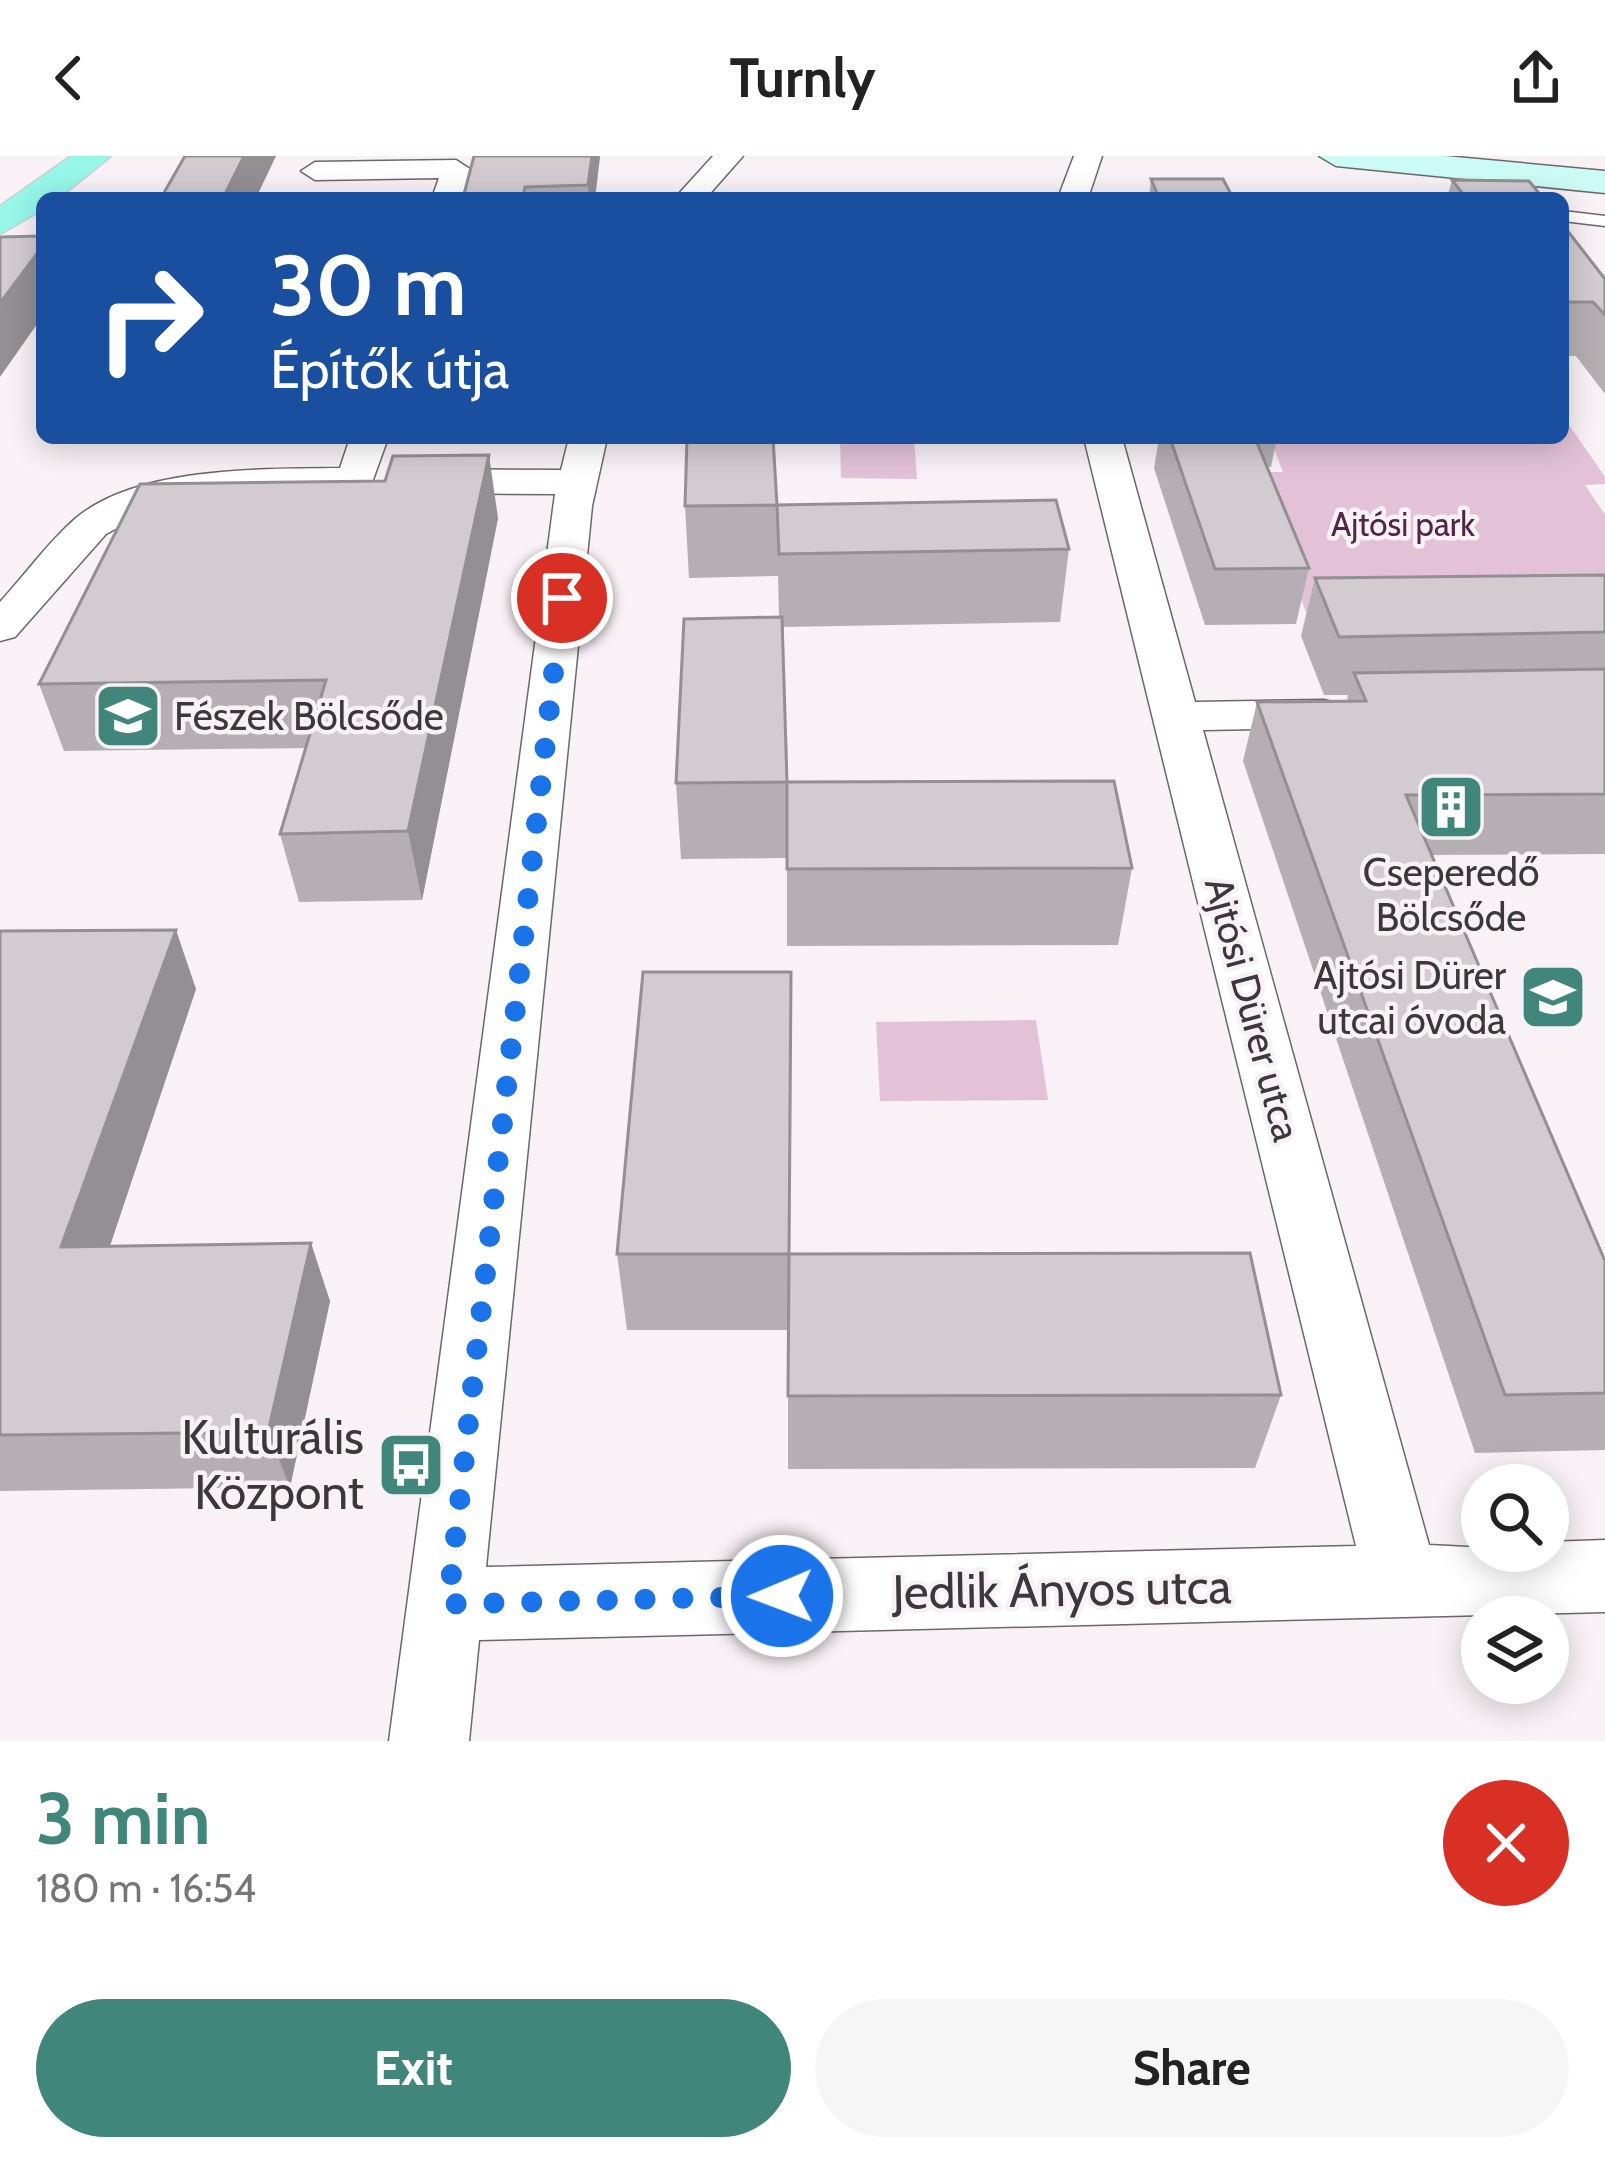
<!DOCTYPE html>
<meta charset="utf-8">
<style>
body{margin:0;font-family:Cabin,sans-serif;background:#f6f6f6;color:#222;height:100vh;display:flex;flex-direction:column;font-size:45px;white-space:nowrap}
*{box-sizing:border-box;margin:0}
p{font-size:39px;color:#767676}
.icon{flex:none;width:66px;height:66px;fill:none;stroke:currentColor;stroke-width:2;stroke-linecap:round;stroke-linejoin:round}
.map{position:relative;height:1585px;overflow:hidden}
.details{display:flex;flex-direction:column;background:#fff;flex:1}
.details>*{flex:none}
.banner{position:absolute;left:36px;top:36px;width:1533px;height:252px;border-radius:18px;box-shadow:0 6px 30px #0003;background:#1a4fa0;color:#fff;overflow:hidden}
.buttons{position:absolute;left:1461px;top:1308px;display:grid;gap:24px}
.buttons a{display:grid;place-items:center;width:108px;height:108px;border-radius:50%;background:#fff;box-shadow:0 6px 30px #0003;font-size:60px}
.pin{position:absolute;display:grid;place-items:center;width:102px;height:102px;color:#fff;margin:-51px;border:6px solid #fff;border-radius:50%;box-shadow:0 3px 12px #0007}
.me{position:absolute;width:132px;margin:-66px;rotate:269deg;stroke-linejoin:round;filter:drop-shadow(0 0 9px #0008)}
.turn{display:flex;align-items:center;gap:42px;height:252px;padding:0 36px;font-size:54px}
.turn .icon{width:156px;height:156px;stroke-width:2.5}
.turn b{display:block;font-size:84px;line-height:102px}
.round{display:grid;place-items:center;flex:none;width:126px;height:126px;border-radius:63px;background:#f6f6f6}
.head{display:flex;align-items:center;justify-content:space-between;height:204px;padding:0 36px}
h1{font-size:72px;font-weight:700;line-height:90px;color:#41867a}
.cta{display:flex;gap:24px;margin-top:auto;padding:24px 36px}
.cta a{flex:1;height:138px;border-radius:72px;background:#41867a;color:#fff;font-size:48px;font-weight:700;line-height:138px;text-align:center}
.cta a+a{background:#f6f6f6;color:#222}
header{display:flex;justify-content:space-between;align-items:center;height:156px;padding:0 36px;background:#fff;font-size:54px;font-weight:700}
.map>svg:first-child{display:block}
</style>
<header><svg class="icon" aria-label="back" viewBox="0 0 24 24"><path d="M15 5l-7 7 7 7"/></svg>Turnly<svg class="icon" aria-label="share" viewBox="0 0 24 24"><path d="M12 15V3M7 8l5-5 5 5M5 13v7h14v-7"/></svg></header>
<div class="map">
<svg width="1605" height="1585" viewBox="0 0 1605 1585">
<rect width="100%" height="100%" fill="#f8f1f5"/>
<!-- green -->
<path fill="#e3c2d7" d="M 1563,260 L 1605,321 L 1605,328 L 1585,329 L 1605,359 L 1605,450 L 1306,456 L 1253,316 L 1283,316 L 1270,282 L 1563,282 Z
M 840,282 L 914,282 L 917,323 L 841,322 Z
M 1036,864 L 1048,944 L 880,945 L 876,866 Z"/>
<g fill="none" stroke-linecap="round" stroke-linejoin="round">
<defs>
<path id="lane" d="M 1563,55 L 1605,60 L 1605,70 L 1563,65 Z"/>
<path id="street" d="M 713,0 L 743,0 L 706,42 L 675,42 Z
M 1074,0 L 1102,0 L 1088,42 L 1058,42 Z
M 456,4 L 470,13 L 462,42 L 432,42 L 439,22 L 315,24 L 301,15 L 315,6 Z
M 350,282 L 388,282 L 370,332 L 220,340 L 137,361 L 106,378 L 15,481 L 0,485 L 0,446 C 25,419 48,386 76,362 C 138,310 264,313 340,312 Z
M 569,282 L 607,282 L 592,350 L 486,1411 L 1356,1390 L 1084,282 L 1122,282 L 1195,546 L 1324,544 L 1340,548 L 1347,558 L 1340,568 L 1324,572 L 1203,574 L 1429,1389 L 1548,1395 L 1548,1386 L 1605,1384 L 1605,1456 L 479,1484 L 469,1585 L 389,1585 L 555,338 L 419,337 L 400,325 L 419,313 L 561,314 Z"/>
<path id="secondary" d="M 1319,0 L 1445,0 L 1605,15 L 1605,37 L 1336,10 Z"/>
<path id="primary" d="M 71,0 L 111,0 L 59,42 L 42,42 L 42,54 L 0,78 L 0,50 Z"/>
</defs>
<!-- lane casing -->
<use href="#lane" stroke="#6d676b" stroke-width="3"/>
<!-- street casing -->
<use href="#street" stroke="#6d676b" stroke-width="3"/>
<!-- secondary casing -->
<use href="#secondary" stroke="#6d676b" stroke-width="3"/>
<!-- primary casing -->
<use href="#primary" stroke="#d0cfd0" stroke-width="3"/>
<!-- lane -->
<use href="#lane" fill="#fff" fill-rule="evenodd"/>
<!-- street -->
<use href="#street" fill="#fff" fill-rule="evenodd"/>
<!-- secondary -->
<use href="#secondary" fill="#cbfbf4" fill-rule="evenodd"/>
<!-- primary -->
<use href="#primary" fill="#97f7e9" fill-rule="evenodd"/>
</g>
<!-- wall -->
<path fill="#b5afb3" d="M 600,0 L 595,42 L 463,42 Z
M 1151,23 L 1233,42 L 1149,42 Z
M 1452,24 L 1543,42 L 1447,42 Z
M 1563,69 L 1605,123 L 1605,238 L 1576,200 L 1563,200 Z
M 1159,282 L 1277,282 L 1271,311 L 1267,311 L 1309,412 L 1296,468 L 1205,469 L 1154,312 Z
M 777,349 L 1069,393 L 1060,466 L 782,471 L 787,626 L 1132,712 L 1118,789 L 787,790 L 787,702 L 681,703 L 676,627 L 779,461 L 778,420 L 689,422 L 685,350 Z
M 498,362 L 422,744 L 299,746 L 280,678 L 306,592 L 64,595 L 39,528 Z
M 1605,419 L 1605,698 L 1432,699 L 1605,1105 L 1605,1294 L 1475,1297 L 1243,605 L 1257,546 L 1347,545 L 1348,539 L 1324,539 L 1301,480 L 1315,422 Z
M 0,775 L 196,833 L 110,1090 L 330,1145 L 290,1331 L 0,1335 Z
M 791,893 L 790,1098 L 1281,1239 L 1255,1312 L 788,1313 L 788,1174 L 627,1174 L 617,1098 Z"/>
<!-- shaded-wall -->
<path fill="#938f92" d="M 244,0 L 276,0 L 256,42 L 223,42 Z
M 592,0 L 600,0 L 595,42 L 589,42 L 588,29 Z
M 42,91 L 42,161 L 0,221 L 0,147 Z
M 489,299 L 498,362 L 422,744 L 408,675 Z
M 176,774 L 196,833 L 90,1149 L 61,1091 Z
M 311,1087 L 330,1145 L 290,1331 L 268,1276 Z"/>
<!-- building -->
<path fill="#d2ccd0" stroke="#938f92" stroke-width="3" d="M 185,0 L 244,0 L 223,42 L 161,42 Z
M 474,0 L 592,0 L 588,29 L 525,31 L 523,42 L 463,42 Z
M 1151,23 L 1223,23 L 1233,42 L 1159,42 Z
M 1452,24 L 1529,25 L 1543,42 L 1466,42 Z
M 1563,69 L 1605,123 L 1605,159 L 1593,146 L 1563,146 Z
M 42,80 L 42,91 L 0,147 L 0,81 Z
M 687,282 L 773,282 L 777,349 L 1056,344 L 1069,393 L 779,398 L 777,349 L 685,350 Z
M 1170,282 L 1255,282 L 1309,412 L 1215,413 Z
M 489,299 L 408,675 L 280,678 L 326,524 L 39,528 L 140,328 L 385,325 L 393,300 Z
M 1605,419 L 1605,476 L 1339,481 L 1315,422 Z
M 782,461 L 787,626 L 676,627 L 684,463 Z
M 1605,513 L 1605,638 L 1406,639 L 1605,1105 L 1605,1237 L 1505,1239 L 1257,546 L 1366,545 L 1354,517 Z
M 1114,625 L 1132,712 L 787,713 L 787,626 Z
M 176,774 L 61,1091 L 311,1087 L 268,1276 L 0,1279 L 0,775 Z
M 643,816 L 791,816 L 789,1098 L 617,1098 Z
M 1250,1097 L 1281,1239 L 788,1240 L 789,1098 Z"/>
<g fill="none" stroke-linecap="round" stroke-linejoin="round">
<!-- route -->
<path stroke="#1a73e8" stroke-width="21" stroke-dasharray="0 37.8" d="M 562,442 L 448,1448 L 782,1440"/>
</g>
<!-- icons -->
<defs>
<symbol id="school-square" viewBox="-11 -11 22 22"><rect x="-9" y="-9" width="18" height="18" rx="4" fill="#41867a" stroke="#f8f1f5"/><path d="M0-5L7-2L0 1L-7-2ZM-4 1L0 2.5L4 1V4Q0 6-4 4Z" fill="#fff"/></symbol>
<symbol id="building-square" viewBox="-11 -11 22 22"><rect x="-9" y="-9" width="18" height="18" rx="4" fill="#41867a" stroke="#f8f1f5"/><path d="M-4-6H4V6H1V3H-1V6H-4ZM-2.5-4.3h1.7v1.8h-1.7ZM.8-4.3h1.7v1.8H.8ZM-2.5-1h1.7V.8h-1.7ZM.8-1h1.7V.8H.8Z" fill="#fff"/></symbol>
<symbol id="bus-square" viewBox="-11 -11 22 22"><rect x="-9" y="-9" width="18" height="18" rx="4" fill="#41867a" stroke="#f8f1f5"/><path d="M-5-6H5V4H4V6H2V4H-2V6H-4V4H-5ZM-3.5-4V0h7V-4ZM-3.5 1.2v1.5H-2V1.2ZM2 1.2v1.5H3.5V1.2Z" fill="#fff"/></symbol>
</defs>
<g fill-rule="evenodd">
<use href="#school-square" x="90" y="522" width="76" height="76"/>
<use href="#building-square" x="1413" y="613" width="76" height="76"/>
<use href="#school-square" x="1515" y="803" width="76" height="76"/>
<use href="#bus-square" x="373" y="1271" width="76" height="76"/>
</g>
<g text-anchor="middle" stroke-width="9" stroke-linejoin="round" paint-order="stroke">
<!-- far-park labels -->
<g font-size="33" fill="#532545" stroke="#f8f1f5">
<text x="1403" y="380">Ajtósi park</text>
</g>
<!-- poi labels -->
<g font-size="39" fill="#3b383a" stroke="#f8f1f5" text-anchor="start">
<text x="174" y="574">Fészek Bölcsőde</text>
<text x="1451" y="730" text-anchor="middle">Cseperedő<tspan x="1451" dy="45">Bölcsőde</tspan></text>
<text x="1506" y="833" text-anchor="end">Ajtósi Dürer<tspan x="1506" dy="45">utcai óvoda</tspan></text>
</g>
<!-- street labels -->
<g font-size="39" fill="#3b383a" stroke="#f8f1f5">
<text transform="translate(1253 853) rotate(75)" y="14">Ajtósi Dürer utca</text>
</g>
<!-- near-poi labels -->
<g font-size="48" fill="#3b383a" stroke="#f8f1f5" text-anchor="end">
<text x="364" y="1298">Kulturális<tspan x="364" dy="55">Központ</tspan></text>
</g>
<!-- near-street labels -->
<g font-size="48" fill="#3b383a" stroke="#f8f1f5">
<text transform="translate(1062 1433) rotate(-1)" y="17">Jedlik Ányos utca</text>
</g>
</g>
</svg>
<div class="buttons">
<a><svg class="icon" aria-label="search" viewBox="0 0 24 24"><circle cx="10" cy="10" r="6"/><path d="M15 15l6 6"/></svg></a>
<a><svg class="icon" aria-label="layers" viewBox="0 0 24 24"><path d="M12 4l9 5-9 5-9-5zM3 14l9 5 9-5"/></svg></a>
</div>
<div class="pin" style="left:562px;top:442px;background:#d93025"><svg class="icon" aria-label="arrive" viewBox="0 0 24 24"><path d="M6 21V4h12l-3 4 3 4H6"/></svg></div>
<svg class="me" style="left:782px;top:1440px" viewBox="-20 -20 40 40"><circle r="17" fill="#1a73e8" stroke="#fff" stroke-width="3"/><path d="M0-11L8 9 0 5-8 9z" fill="#fff"/></svg>
<div class="banner">
<div class="turn"><svg class="icon" aria-label="right" viewBox="0 0 24 24"><path d="M7 20v-9h11M14 6l5 5-5 5"/></svg><div><b>30 m</b>Építők útja</div></div>
</div>
</div>
<section class="details">
<div class="head"><div><h1>3 min</h1><p>180 m · 16:54</p></div><a class="round" style="background:#d93025;color:#fff"><svg class="icon" aria-label="close" viewBox="0 0 24 24"><path d="M6 6l12 12M18 6L6 18"/></svg></a></div>
<div class="cta"><a>Exit</a><a>Share</a></div>
</section>
